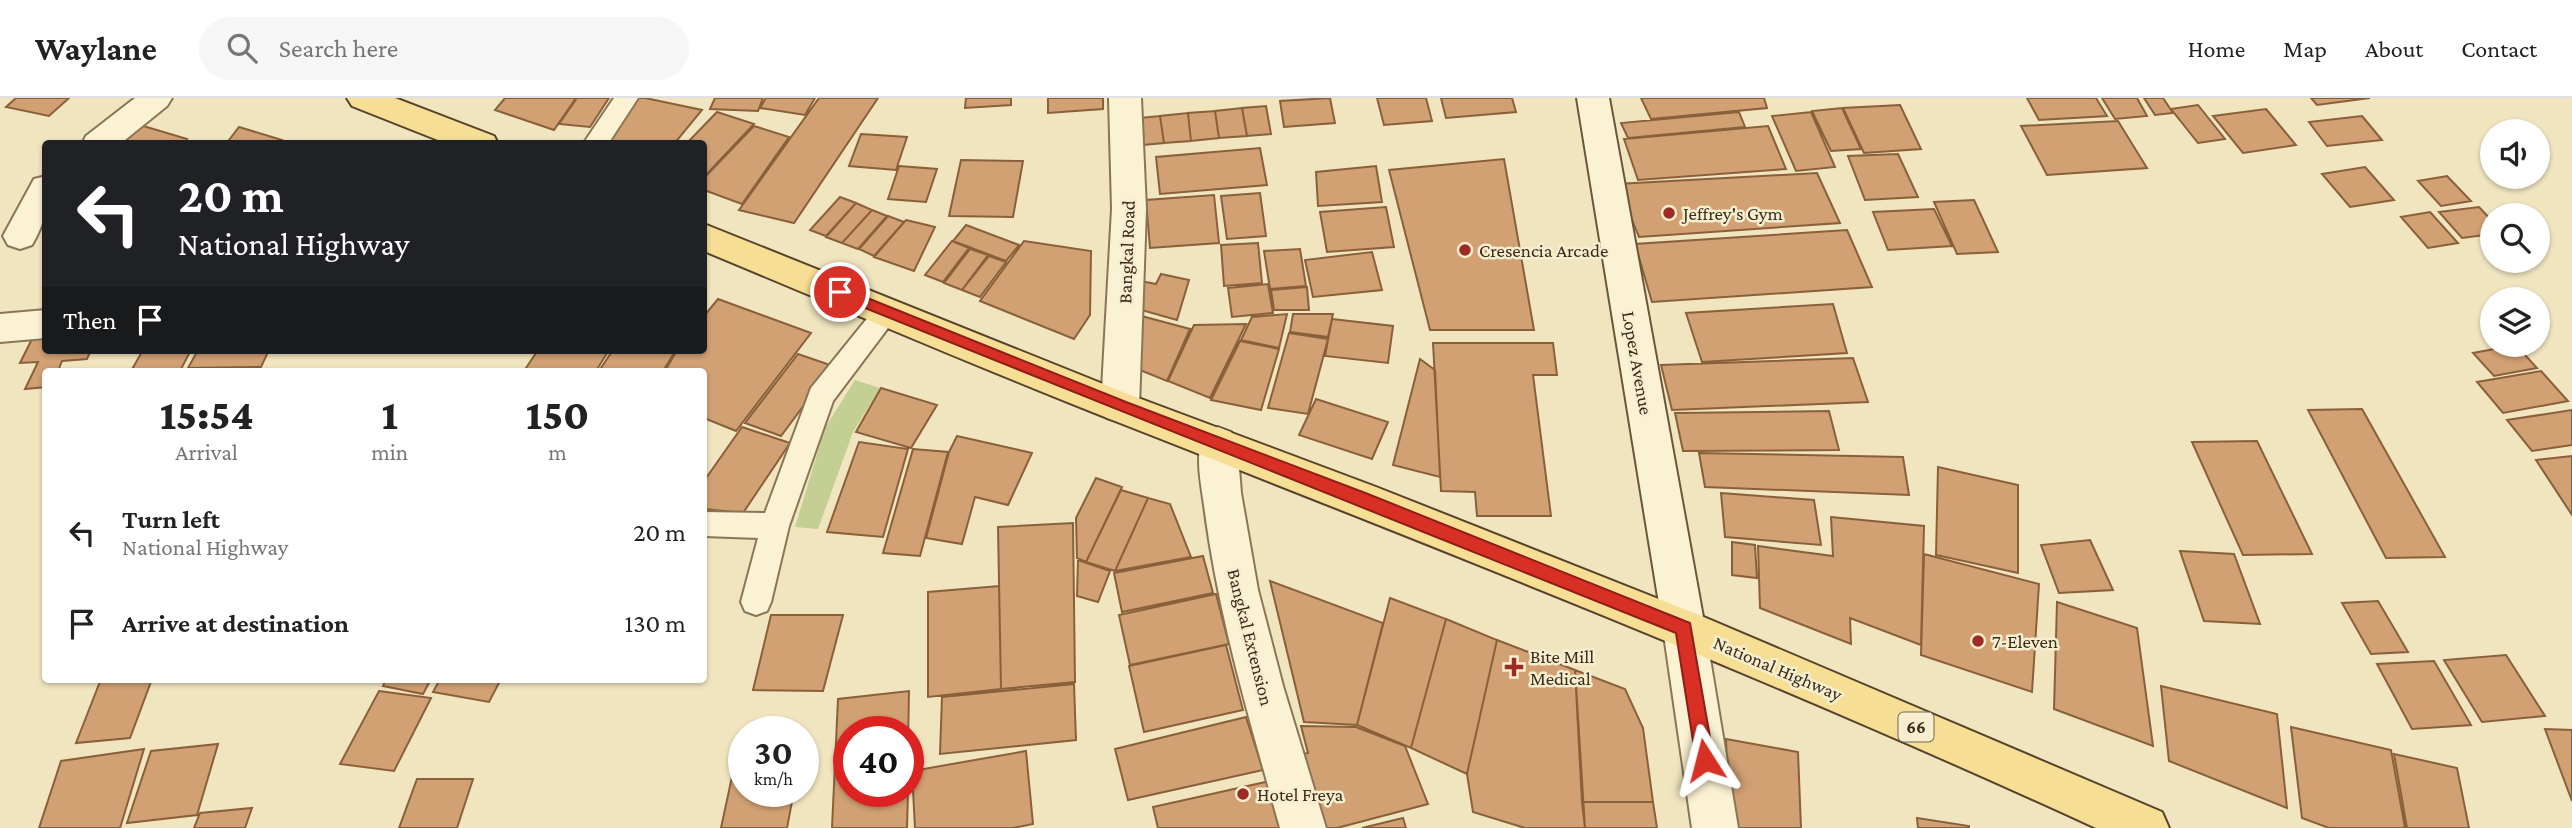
<!DOCTYPE html>
<style>
body{margin:0;font-family:"Crimson Pro",serif;background:#f6f6f6;color:#222;height:100vh;display:flex;flex-direction:column;font-size:26px;white-space:nowrap}
*{box-sizing:border-box;margin:0}
p{font-size:23px;color:#767676}
.icon{flex:none;width:38px;height:38px;fill:none;stroke:currentColor;stroke-width:2;stroke-linecap:round;stroke-linejoin:round}
.map{position:relative;flex:1;overflow:hidden}
.panel{position:absolute;left:42px;top:270px;width:665px;height:315px;display:flex;flex-direction:column;background:#fff;border-radius:7px;box-shadow:0 2px 5px #0004}
.panel>*{flex:none}
.banner{position:absolute;left:42px;top:42px;width:665px;height:214px;border-radius:7px;box-shadow:0 2px 5px #0004;background:#202124;color:#fff;overflow:hidden}
.buttons{position:absolute;left:2480px;top:21px;display:grid;gap:14px}
.buttons a{display:grid;place-items:center;width:70px;height:70px;border-radius:50%;background:#fff;box-shadow:0 2px 5px #0004;font-size:35px}
.speed{position:absolute;left:728px;top:618px;display:flex;gap:14px;font-size:35px;font-weight:700;text-align:center}
.speed>*{display:grid;place-content:center;width:91px;height:91px;border-radius:50%;background:#fff;box-shadow:0 2px 5px #0004;line-height:1}
.speed small{font-size:18px;font-weight:400}
.speed .limit{border:10px solid #d22;background:#fff;color:#111}
.pin{position:absolute;display:grid;place-items:center;width:60px;height:60px;color:#fff;margin:-30px;border:4px solid #fff;border-radius:50%;box-shadow:0 2px 7px #0007}
.me{position:absolute;width:77px;margin:-38px;rotate:351deg;stroke-linejoin:round;filter:drop-shadow(0 0 5px #0008)}
.turn{display:flex;align-items:center;gap:24px;height:147px;padding:0 21px;font-size:32px}
.turn .icon{width:91px;height:91px;stroke-width:2.5}
.turn b{display:block;font-size:49px;line-height:60px}
.then{display:flex;align-items:center;height:66px;padding:0 21px;background:#0003;gap:14px;font-size:26px}
.eta{display:flex;justify-content:space-evenly;align-items:center;height:119px;text-align:center}
.eta b{font-size:42px;font-weight:800;line-height:49px}
ul{padding:0;list-style:none}
li{display:flex;align-items:center;gap:21px;height:91px;padding:0 21px}
li div{flex:1}
li b{display:block;font-size:26px}
li em{font-style:normal}
header{display:flex;align-items:center;gap:42px;box-sizing:border-box;height:98px;padding:0 35px;background:#fff;border-bottom:2px solid #e0e0e0}
header strong{font-size:33px}
nav{display:flex;gap:38px;margin-inline-start:auto;font-size:24px}
.search{width:490px;height:63px;background:#f6f6f6;display:flex;align-items:center;gap:18px;box-sizing:border-box;padding:0 24px;border-radius:38px;color:#767676;font-size:26px}
.map>svg:first-child{display:block}
</style>
<header>
<strong>Waylane</strong>
<div class="search"><svg class="icon" aria-label="search" viewBox="0 0 24 24"><circle cx="10" cy="10" r="6"/><path d="M15 15l6 6"/></svg>Search here</div>
<nav><a>Home</a><a>Map</a><a>About</a><a>Contact</a></nav>
</header>
<div class="map">
<svg width="2572" height="730" viewBox="0 0 2572 730">
<rect width="100%" height="100%" fill="#f0e5bf"/>
<!-- green -->
<path fill="#c3cf93" d="M 855,282 L 880,290 L 853,334 L 818,431 L 795,429 L 825,330 Z"/>
<!-- building -->
<path fill="#d1a073" stroke="#8a603b" stroke-width="2" d="M 16,0 L 69,0 L 49,18 L 6,9 Z
M 505,0 L 576,0 L 554,32 L 495,12 Z
M 577,0 L 609,0 L 590,29 L 559,26 Z
M 631,0 L 645,0 L 702,12 L 674,46 L 605,46 Z
M 715,0 L 763,0 L 758,13 L 710,11 Z
M 766,0 L 815,0 L 805,17 L 760,10 Z
M 819,0 L 878,0 L 794,125 L 739,112 Z
M 966,0 L 1011,0 L 1011,7 L 965,10 Z
M 1048,0 L 1103,0 L 1103,11 L 1048,15 Z
M 1330,0 L 1335,25 L 1284,29 L 1280,3 Z
M 1377,0 L 1426,0 L 1432,23 L 1384,27 Z
M 1441,0 L 1512,0 L 1516,14 L 1446,20 Z
M 1641,0 L 1764,0 L 1767,10 L 1651,21 Z
M 2027,0 L 2096,0 L 2107,18 L 2039,22 Z
M 2102,0 L 2137,0 L 2147,18 L 2115,21 Z
M 2144,0 L 2163,0 L 2173,15 L 2155,17 Z
M 2311,0 L 2370,0 L 2317,7 Z
M 1900,7 L 1921,51 L 1864,55 L 1843,10 Z
M 2198,7 L 2225,41 L 2198,45 L 2171,11 Z
M 1266,8 L 1271,36 L 1247,38 L 1242,10 Z
M 1242,10 L 1247,38 L 1219,40 L 1215,13 Z
M 1842,10 L 1861,51 L 1831,53 L 1812,13 Z
M 2266,11 L 2296,47 L 2243,55 L 2213,18 Z
M 1215,13 L 1219,40 L 1191,43 L 1188,15 Z
M 717,14 L 754,26 L 704,79 L 704,46 L 686,46 Z
M 1739,14 L 1745,29 L 1628,40 L 1621,25 Z
M 1811,14 L 1835,69 L 1796,73 L 1772,18 Z
M 1188,15 L 1191,43 L 1164,45 L 1160,18 Z
M 1160,18 L 1164,45 L 1132,48 L 1129,21 Z
M 2362,18 L 2382,42 L 2327,48 L 2309,24 Z
M 2118,23 L 2147,70 L 2047,77 L 2021,28 Z
M 140,27 L 187,41 L 182,46 L 118,46 Z
M 754,28 L 789,39 L 742,106 L 704,92 L 704,80 Z
M 1768,28 L 1786,71 L 1638,82 L 1624,41 Z
M 239,29 L 282,42 L 279,46 L 226,46 Z
M 861,36 L 907,39 L 896,72 L 849,68 Z
M 1260,50 L 1267,87 L 1160,96 L 1156,59 Z
M 1898,56 L 1918,99 L 1865,102 L 1848,58 Z
M 1504,61 L 1534,232 L 1430,232 L 1389,72 Z
M 961,62 L 1023,63 L 1013,119 L 949,118 Z
M 899,68 L 937,71 L 926,104 L 888,101 Z
M 1376,68 L 1382,104 L 1318,108 L 1316,74 Z
M 2365,69 L 2394,102 L 2350,109 L 2322,76 Z
M 1817,75 L 1840,125 L 1639,139 L 1617,86 Z
M 2447,78 L 2471,103 L 2441,108 L 2418,83 Z
M 1260,95 L 1266,138 L 1227,141 L 1221,98 Z
M 1214,97 L 1219,145 L 1150,150 L 1146,102 Z
M 840,99 L 856,105 L 826,138 L 810,132 Z
M 1974,102 L 1998,154 L 1957,156 L 1934,104 Z
M 856,105 L 872,112 L 842,145 L 826,139 Z
M 1386,109 L 1394,149 L 1327,154 L 1320,114 Z
M 2479,109 L 2492,123 L 2492,136 L 2462,140 L 2439,114 Z
M 1934,111 L 1952,148 L 1888,152 L 1873,114 Z
M 872,112 L 887,118 L 858,151 L 842,145 Z
M 2430,114 L 2458,145 L 2428,150 L 2401,119 Z
M 888,118 L 904,124 L 874,158 L 859,151 Z
M 906,122 L 935,129 L 914,173 L 874,159 Z
M 966,127 L 1019,147 L 1006,163 L 953,143 Z
M 1847,132 L 1872,189 L 1652,204 L 1635,146 Z
M 952,143 L 969,150 L 943,184 L 925,177 Z
M 1024,143 L 1091,153 L 1090,217 L 1074,241 L 980,203 Z
M 1258,145 L 1262,185 L 1224,188 L 1221,147 Z
M 970,151 L 988,157 L 962,192 L 944,185 Z
M 1300,151 L 1306,188 L 1270,191 L 1264,153 Z
M 1372,154 L 1382,192 L 1313,199 L 1305,162 Z
M 989,158 L 1006,164 L 980,199 L 962,192 Z
M 1161,176 L 1189,182 L 1177,222 L 1127,208 L 1141,183 L 1156,186 Z
M 1268,186 L 1273,215 L 1232,219 L 1228,190 Z
M 1307,189 L 1309,212 L 1274,212 L 1271,192 Z
M 718,201 L 811,235 L 736,333 L 704,320 L 704,273 L 665,273 L 677,252 L 704,252 L 704,218 Z
M 1833,206 L 1847,255 L 1702,264 L 1686,215 Z
M 1134,216 L 1190,231 L 1167,283 L 1130,268 Z
M 1287,216 L 1279,250 L 1241,242 L 1252,219 Z
M 1293,216 L 1333,216 L 1328,239 L 1290,234 Z
M 1332,221 L 1393,228 L 1388,265 L 1325,258 Z
M 1246,226 L 1210,300 L 1168,283 L 1194,227 Z
M 46,234 L 46,252 L 91,252 L 87,261 L 62,263 L 58,273 L 46,273 L 46,289 L 25,291 L 38,264 L 20,265 L 35,235 Z
M 1289,235 L 1328,241 L 1308,316 L 1268,310 Z
M 1240,243 L 1279,251 L 1261,312 L 1211,302 Z
M 1433,245 L 1553,245 L 1557,277 L 1533,277 L 1551,418 L 1477,418 L 1475,394 L 1441,393 Z
M 2516,247 L 2537,270 L 2494,278 L 2473,255 Z
M 143,252 L 191,252 L 180,273 L 131,273 Z
M 198,252 L 269,252 L 261,269 L 188,270 Z
M 538,252 L 609,252 L 596,273 L 524,273 Z
M 613,252 L 676,252 L 663,273 L 599,273 Z
M 798,256 L 833,268 L 781,338 L 745,325 Z
M 1853,260 L 1868,304 L 1672,312 L 1661,267 Z
M 1420,261 L 1435,272 L 1440,379 L 1393,367 Z
M 2541,273 L 2568,303 L 2503,315 L 2477,284 Z
M 881,290 L 937,307 L 911,350 L 856,334 Z
M 1316,301 L 1388,324 L 1372,361 L 1299,337 Z
M 2362,311 L 2445,459 L 2386,460 L 2308,312 Z
M 2572,312 L 2572,347 L 2532,353 L 2507,322 Z
M 1829,313 L 1839,352 L 1683,353 L 1675,315 Z
M 742,329 L 790,345 L 743,415 L 704,411 L 704,383 Z
M 957,338 L 1032,355 L 1008,407 L 975,399 L 962,446 L 926,440 L 949,354 Z
M 2257,343 L 2312,456 L 2243,457 L 2192,344 Z
M 859,344 L 908,351 L 883,439 L 827,434 Z
M 913,351 L 948,354 L 920,458 L 883,455 Z
M 1699,355 L 1903,359 L 1909,397 L 1705,389 Z
M 2572,358 L 2572,417 L 2536,362 Z
M 1938,369 L 2018,387 L 2018,475 L 1936,457 Z
M 1096,380 L 1122,389 L 1086,464 L 1077,460 L 1076,420 Z
M 1121,392 L 1148,400 L 1115,473 L 1086,464 Z
M 1721,395 L 1814,402 L 1821,447 L 1725,439 Z
M 1148,400 L 1170,406 L 1191,459 L 1115,473 Z
M 1831,419 L 1924,428 L 1921,547 L 1850,520 L 1851,546 L 1760,510 L 1758,448 L 1833,458 Z
M 1073,425 L 1075,584 L 1001,591 L 998,429 Z
M 2090,442 L 2113,492 L 2059,495 L 2041,447 Z
M 1732,444 L 1755,447 L 1757,480 L 1732,477 Z
M 2180,453 L 2234,456 L 2260,526 L 2204,523 Z
M 1924,456 L 2039,486 L 2032,594 L 1921,557 Z
M 1203,458 L 1213,495 L 1122,514 L 1114,475 Z
M 1078,462 L 1110,473 L 1098,504 L 1077,498 Z
M 1270,483 L 1383,525 L 1357,627 L 1304,624 Z
M 999,488 L 1001,591 L 928,599 L 928,494 Z
M 1216,496 L 1229,546 L 1130,567 L 1119,517 Z
M 1390,500 L 1446,521 L 1411,650 L 1357,627 Z
M 2378,503 L 2408,554 L 2371,556 L 2342,505 Z
M 2057,504 L 2137,530 L 2153,648 L 2054,611 Z
M 771,517 L 843,517 L 823,593 L 753,592 Z
M 1446,521 L 1497,542 L 1467,676 L 1411,650 Z
M 1497,542 L 1575,572 L 1585,730 L 1525,730 L 1473,714 L 1467,676 Z
M 1226,547 L 1243,612 L 1144,634 L 1129,568 Z
M 2506,557 L 2545,618 L 2482,624 L 2444,562 Z
M 2434,563 L 2471,627 L 2412,631 L 2377,566 Z
M 1575,572 L 1625,591 L 1643,630 L 1653,704 L 1582,704 Z
M 101,581 L 152,581 L 130,640 L 76,645 Z
M 386,581 L 431,581 L 423,596 L 383,588 Z
M 440,581 L 501,581 L 489,604 L 433,594 Z
M 1074,586 L 1076,642 L 940,656 L 942,599 Z
M 2161,588 L 2277,616 L 2287,710 L 2169,663 Z
M 379,593 L 431,600 L 394,673 L 340,666 Z
M 909,593 L 908,648 L 908,634 L 849,634 L 849,693 L 908,693 L 907,730 L 832,730 L 838,601 Z
M 1246,619 L 1263,672 L 1128,702 L 1115,651 Z
M 1301,628 L 1356,629 L 1405,648 L 1428,706 L 1337,730 L 1311,730 L 1288,659 L 1308,655 Z
M 2291,629 L 2391,652 L 2405,730 L 2329,730 L 2302,720 Z
M 2545,631 L 2572,632 L 2572,703 Z
M 1726,641 L 1798,654 L 1801,730 L 1729,730 Z
M 218,646 L 197,717 L 127,725 L 151,653 Z
M 144,651 L 120,730 L 39,730 L 61,663 Z
M 1026,653 L 1033,726 L 1013,730 L 915,730 L 912,673 Z
M 2394,656 L 2457,670 L 2469,730 L 2407,730 Z
M 733,674 L 744,674 L 744,693 L 794,693 L 787,730 L 721,730 Z
M 417,681 L 473,681 L 457,730 L 399,730 Z
M 1270,683 L 1284,730 L 1158,730 L 1153,709 Z
M 1582,704 L 1653,704 L 1657,730 L 1585,730 Z
M 252,710 L 245,730 L 194,730 L 200,715 Z
M 1403,720 L 1406,730 L 1362,730 Z
M 1917,720 L 1969,728 L 1969,730 L 1918,730 Z"/>
<g fill="none" stroke-linecap="round" stroke-linejoin="round">
<defs>
<path id="service" d="M 614,0 L 638,0 L 608,46 L 583,46 Z
M 887,204 L 896,207 L 900,214 L 833,303 L 789,428 L 771,504 L 767,513 L 756,517 L 745,513 L 741,504 L 758,440 L 704,438 L 704,414 L 765,415 L 811,290 L 878,207 Z"/>
<path id="minor" d="M 135,0 L 172,0 L 167,8 L 120,46 L 82,46 L 86,38 Z
M 1109,0 L 1141,0 L 1146,111 L 1139,309 L 1133,320 L 1120,324 L 1107,320 L 1101,309 L 1112,111 Z
M 46,78 C 46,109 48,119 32,147 L 20,151 L 8,147 L 3,138 L 34,81 Z
M 46,212 L 46,240 L 0,244 L 0,216 Z
M 1218,329 L 1231,334 L 1237,345 L 1241,395 L 1258,492 L 1283,588 L 1326,730 L 1280,730 C 1250,623 1218,518 1204,407 C 1201,385 1194,354 1205,334 Z"/>
<path id="tertiary" d="M 1684,511 L 1699,517 L 1705,530 L 1738,730 L 1692,730 L 1663,530 L 1669,517 Z"/>
<path id="secondary" d="M 1577,0 L 1609,0 L 1705,530 L 1699,543 L 1684,549 L 1669,543 L 1663,530 Z"/>
<path id="primary" d="M 347,0 L 395,0 L 494,38 L 498,46 L 448,46 L 352,8 Z
M 704,126 L 1133,298 L 1376,389 L 1699,517 L 2162,714 L 2169,730 L 2096,730 C 1772,581 1441,451 1110,321 C 973,267 839,209 704,153 Z"/>
</defs>
<!-- service casing -->
<use href="#service" stroke="#8a7556" stroke-width="4"/>
<!-- minor casing -->
<use href="#minor" stroke="#8a7556" stroke-width="4"/>
<!-- tertiary casing -->
<use href="#tertiary" stroke="#8a7556" stroke-width="4"/>
<!-- secondary casing -->
<use href="#secondary" stroke="#6c563a" stroke-width="4"/>
<!-- primary casing -->
<use href="#primary" stroke="#57432b" stroke-width="4"/>
<!-- service -->
<use href="#service" fill="#fbf1d3" fill-rule="evenodd"/>
<!-- minor -->
<use href="#minor" fill="#fbf1d3" fill-rule="evenodd"/>
<!-- tertiary -->
<use href="#tertiary" fill="#fbf1d3" fill-rule="evenodd"/>
<!-- secondary -->
<use href="#secondary" fill="#fbf1d3" fill-rule="evenodd"/>
<!-- primary -->
<use href="#primary" fill="#f6de94" fill-rule="evenodd"/>
</g>
<!-- route -->
<path fill="#d93025" stroke="#8d1f18" stroke-width="2" d="M 840,189 L 1126,304 L 1368,396 L 1690,525 L 1714,662 L 1712,668 L 1705,671 L 1699,668 L 1696,662 L 1676,535 C 1396,422 1115,313 835,198 L 833,194 L 835,190 Z"/>
<!-- markers -->
<g fill="#9c2b23" stroke="#f7eecf" stroke-width="2.5">
<circle cx="1669" cy="115" r="7"/>
<circle cx="1465" cy="152" r="7"/>
<circle cx="1978" cy="543" r="7"/>
<path d="M1510.5 558.5h7v7h7v7h-7v7h-7v-7h-7v-7h7z"/>
<circle cx="1243" cy="696" r="7"/>
</g>
<g text-anchor="middle" stroke-width="5" stroke-linejoin="round" paint-order="stroke">
<!-- shield labels -->
<rect fill="#f7eecf" stroke="#716652" stroke-width="2" x="1898.5" y="614.5" width="35" height="29" rx="5"/>
<g font-size="18" font-weight="bold" fill="#382c1c">
<text x="1916" y="635">66</text>
</g>
<!-- poi labels -->
<g font-size="19" fill="#382c1c" stroke="#f7eecf" text-anchor="start">
<text x="1683" y="122">Jeffrey's Gym</text>
<text x="1479" y="159">Cresencia Arcade</text>
<text x="1992" y="550">7-Eleven</text>
<text x="1530" y="565">Bite Mill<tspan x="1530" dy="22">Medical</tspan></text>
<text x="1257" y="703">Hotel Freya</text>
</g>
<!-- street labels -->
<g font-size="19" fill="#382c1c" stroke="#f7eecf">
<text transform="translate(1126 154) rotate(-88)" y="7">Bangkal Road</text>
<text transform="translate(1638 265) rotate(80)" y="7">Lopez Avenue</text>
<text transform="translate(1251 539) rotate(76)" y="7">Bangkal Extension</text>
<text transform="translate(1778 570) rotate(23)" y="7">National Highway</text>
</g>
</g>
</svg>
<div class="buttons">
<a><svg class="icon" aria-label="sound" viewBox="0 0 24 24"><path d="M4 9h4l5-4v14l-5-4H4zM17 9q2 3 0 6"/></svg></a>
<a><svg class="icon" aria-label="search" viewBox="0 0 24 24"><circle cx="10" cy="10" r="6"/><path d="M15 15l6 6"/></svg></a>
<a><svg class="icon" aria-label="layers" viewBox="0 0 24 24"><path d="M12 4l9 5-9 5-9-5zM3 14l9 5 9-5"/></svg></a>
</div>
<div class="speed"><div>30<small>km/h</small></div><div class="limit">40</div></div>
<div class="pin" style="left:840px;top:194px;background:#d93025"><svg class="icon" aria-label="arrive" viewBox="0 0 24 24"><path d="M6 21V4h12l-3 4 3 4H6"/></svg></div>
<svg class="me" style="left:1705px;top:662px" viewBox="-20 -20 40 40"><path d="M0-17L14 15 0 8-14 15z" fill="#d93025" stroke="#fff" stroke-width="4"/></svg>
<div class="banner">
<div class="turn"><svg class="icon" aria-label="left" viewBox="0 0 24 24"><path d="M17 20v-9H6M10 6l-5 5 5 5"/></svg><div><b>20 m</b>National Highway</div></div>
<div class="then">Then<svg class="icon" aria-label="arrive" viewBox="0 0 24 24"><path d="M6 21V4h12l-3 4 3 4H6"/></svg></div>
</div>
<section class="panel">
<div class="eta">
<div><b>15:54</b><p>Arrival</p></div>
<div><b>1</b><p>min</p></div>
<div><b>150</b><p>m</p></div>
</div>
<ul>
<li><svg class="icon" aria-label="left" viewBox="0 0 24 24"><path d="M17 20v-9H6M10 6l-5 5 5 5"/></svg><div><b>Turn left</b><p>National Highway</p></div><em>20 m</em></li>
<li><svg class="icon" aria-label="arrive" viewBox="0 0 24 24"><path d="M6 21V4h12l-3 4 3 4H6"/></svg><div><b>Arrive at destination</b></div><em>130 m</em></li>
</ul>
</section>
</div>
